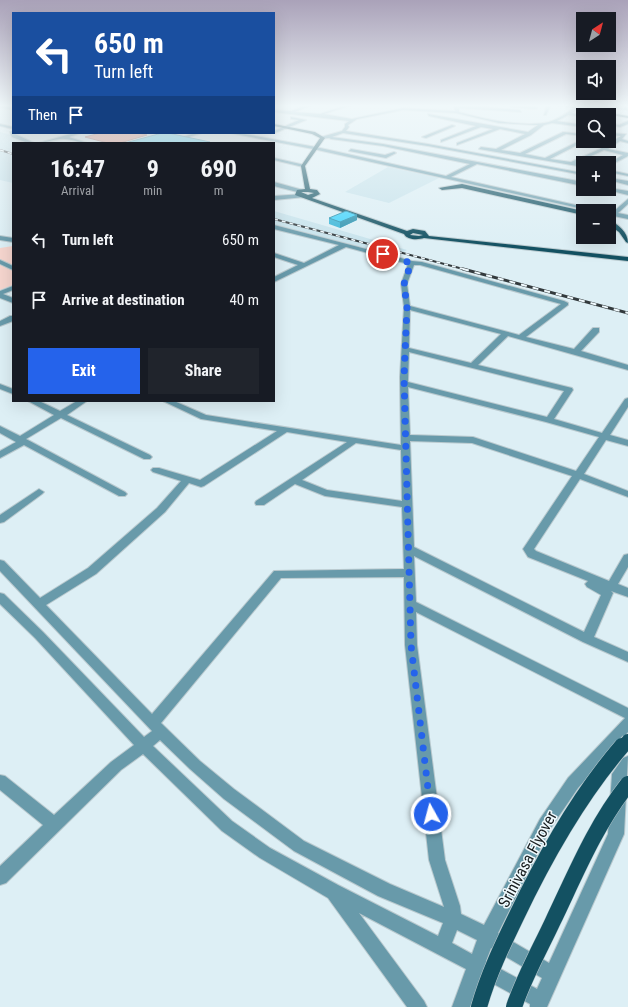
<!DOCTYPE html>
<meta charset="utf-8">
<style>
body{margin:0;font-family:"Roboto Condensed",sans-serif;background:#20242c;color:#f1f3f6;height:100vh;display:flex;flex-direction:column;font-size:15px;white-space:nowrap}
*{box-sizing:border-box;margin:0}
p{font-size:13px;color:#9ea1a6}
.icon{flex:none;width:22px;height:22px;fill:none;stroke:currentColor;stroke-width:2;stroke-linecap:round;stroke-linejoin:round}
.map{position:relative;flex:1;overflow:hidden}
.side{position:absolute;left:12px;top:142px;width:263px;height:260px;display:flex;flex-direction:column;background:#171b24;border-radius:0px;box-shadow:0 4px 16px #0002}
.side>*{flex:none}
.hud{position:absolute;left:12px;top:12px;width:263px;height:122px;border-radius:0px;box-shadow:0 4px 16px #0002;background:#1a4fa0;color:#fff;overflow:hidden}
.needle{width:26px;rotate:36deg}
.tools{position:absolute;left:576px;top:12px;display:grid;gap:8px}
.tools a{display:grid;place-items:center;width:40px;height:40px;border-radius:0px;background:#171b24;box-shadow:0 4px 16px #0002;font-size:20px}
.pin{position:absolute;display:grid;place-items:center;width:34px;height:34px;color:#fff;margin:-17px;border:2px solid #fff;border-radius:50%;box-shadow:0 1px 4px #0007}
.me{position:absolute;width:44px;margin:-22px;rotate:353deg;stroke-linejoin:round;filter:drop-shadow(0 0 3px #0008)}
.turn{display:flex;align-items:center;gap:14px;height:84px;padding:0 16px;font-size:18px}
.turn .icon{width:52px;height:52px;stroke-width:2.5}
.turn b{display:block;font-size:28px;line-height:34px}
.then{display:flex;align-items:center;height:38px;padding:0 16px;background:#0003;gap:8px;font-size:15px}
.eta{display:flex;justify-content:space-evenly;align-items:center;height:68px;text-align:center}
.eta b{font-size:24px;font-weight:700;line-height:28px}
.cta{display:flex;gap:8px;margin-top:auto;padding:8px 16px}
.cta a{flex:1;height:46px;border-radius:0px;background:#2563eb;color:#fff;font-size:16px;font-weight:700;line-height:46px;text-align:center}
.cta a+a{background:#20242c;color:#f1f3f6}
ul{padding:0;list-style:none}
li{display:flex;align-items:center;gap:12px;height:60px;padding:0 16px}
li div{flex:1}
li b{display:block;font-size:15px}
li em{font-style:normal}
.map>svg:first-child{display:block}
</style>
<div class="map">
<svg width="628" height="1007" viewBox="0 0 628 1007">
<rect width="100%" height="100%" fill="#ddeff5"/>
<!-- built -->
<path fill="#c8e3ec" d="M 0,132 L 11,135 L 14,139 L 28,143 L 13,143 L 13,183 L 0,180 Z
M 388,167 L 439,178 L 389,203 L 345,192 Z
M 274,211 L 360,236 L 407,250 L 396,256 L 274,224 Z"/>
<!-- green -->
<path fill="#f5d5ce" d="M 13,246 L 13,285 L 0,290 L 0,248 Z"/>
<!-- water -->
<path fill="#ee8773" stroke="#ae675a" d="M 100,133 L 138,133 L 147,135 L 120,143 L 108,143 L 85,137 Z"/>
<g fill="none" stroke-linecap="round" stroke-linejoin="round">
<defs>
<path id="minor" d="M 0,105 L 13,108 L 13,110 L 0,107 Z
M 307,105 L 312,105 L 295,112 L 320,114 L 347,105 L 352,105 L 324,114 L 352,119 L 403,108 L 455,111 L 454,105 L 458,105 L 520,110 L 521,112 L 459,108 L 459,112 C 483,119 523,128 549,122 C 560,119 569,110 579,106 L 580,108 L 572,113 L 584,115 L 583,117 L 568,115 L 557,121 L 583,125 L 583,127 L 552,123 L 544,125 L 531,135 L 501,150 L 520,153 L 563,132 L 583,134 L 583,136 L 566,134 L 525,154 L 545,158 L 581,140 L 585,141 L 550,159 L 571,162 L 600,149 L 621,136 L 609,135 L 609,133 L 626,134 L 622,139 L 628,141 L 628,143 L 620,141 L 608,149 L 628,153 L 628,156 L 609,166 L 609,163 L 623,155 L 604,150 L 576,163 L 583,165 L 583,167 L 479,149 L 481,147 L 496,149 L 525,134 L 500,129 L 457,145 L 457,143 L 493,129 L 481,127 L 441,142 L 441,140 L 476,126 L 429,116 L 428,114 L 528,132 L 538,125 L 499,123 L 456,113 L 403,110 L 357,119 L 348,125 L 349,127 L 346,131 L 428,144 L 583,173 L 583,175 L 428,146 L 343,133 L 332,137 L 383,144 L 583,182 L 583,186 L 477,164 L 451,177 L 602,211 L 592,211 L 313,149 L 230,133 L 239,133 L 316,147 L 446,176 L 470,164 L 383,146 L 331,139 L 329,138 L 321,139 L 321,137 L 342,131 L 345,127 L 345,124 L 349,121 L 274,112 L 274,110 L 291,111 Z
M 512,105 L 535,107 L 537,108 L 535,109 L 511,107 Z
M 547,105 L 551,105 L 546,115 L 544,115 Z
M 598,105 L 628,108 L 628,110 L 600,106 Z
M 291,117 L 306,120 L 275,133 L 273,133 L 274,131 L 299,120 L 291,119 Z
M 628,121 L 628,124 L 620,127 L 609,125 L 609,123 L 619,125 Z
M 0,124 L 13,127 L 13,129 L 0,126 Z
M 452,125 L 455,126 L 426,138 L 422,137 Z
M 13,130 L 13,133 L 34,143 L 28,143 L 12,137 L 10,132 Z
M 74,133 L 81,133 L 69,137 L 87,143 C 79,143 72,139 65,139 C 56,138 47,143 39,143 Z
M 195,133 L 202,133 L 182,139 L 180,138 Z
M 351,149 L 385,155 L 394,152 L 396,153 L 386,158 L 349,151 Z
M 274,158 L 305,165 L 305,166 L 303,167 L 274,160 Z
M 609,170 L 628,174 L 628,176 L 609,172 Z
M 609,178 L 628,181 L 628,185 L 609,180 Z
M 274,182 L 303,190 L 304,191 L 301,193 L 274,186 Z
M 609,188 L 628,191 L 628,195 L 604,189 Z
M 303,194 L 305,195 L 305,197 L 274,200 L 274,196 Z
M 628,199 L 628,204 L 618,213 L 628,215 L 628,219 L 609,215 L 609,211 L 613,212 Z
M 274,225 L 412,261 L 422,262 L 564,301 L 568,303 L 568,305 L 526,337 L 574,349 L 593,328 L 599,328 L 599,332 L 581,351 L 628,365 L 628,370 L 508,336 L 478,365 L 572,388 L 573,390 L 554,419 L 602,433 L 625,399 L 628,398 L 628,407 L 610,435 L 628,440 L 628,446 L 606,440 L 584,474 L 628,491 L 628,497 L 580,479 L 534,549 L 536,551 L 609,581 L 624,555 L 628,554 L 628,567 L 618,584 L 628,588 L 628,597 L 611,591 L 613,593 L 594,637 L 628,652 L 628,662 L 583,642 L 414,556 L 416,602 L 628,708 L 628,732 L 578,788 L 550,829 L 498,933 L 549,963 L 608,834 L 612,774 L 623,758 L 628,756 L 624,834 L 547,1007 L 530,1007 L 530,1004 L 481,977 L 470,1007 L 452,1007 L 466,969 L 359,913 L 424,1001 L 427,1007 L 407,1007 L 328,898 L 260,858 L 222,831 L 143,754 L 121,770 L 6,883 L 0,885 L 0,866 L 43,825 L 0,790 L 0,775 L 5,776 L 54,815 L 111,762 L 134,745 L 35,638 L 0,604 L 0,593 L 4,594 L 43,632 L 144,737 L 152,731 L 0,571 L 0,560 L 4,561 L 40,598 L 88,568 L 157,508 L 181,481 L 153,472 L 151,470 L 153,468 L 159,468 L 200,480 L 277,431 L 201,419 L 163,401 L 174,401 L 206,415 L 401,445 L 400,377 L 404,307 L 401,284 L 408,264 L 346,247 L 274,282 L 274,277 L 298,265 L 274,257 L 274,253 L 304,263 L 339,245 L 274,229 ZM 414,265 L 420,265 L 561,304 L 519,335 L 410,306 L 407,284 ZM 410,310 L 501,334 L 471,363 L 409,348 ZM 409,352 L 564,391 L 547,417 L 408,382 ZM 408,387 L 546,422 L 599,437 L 576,471 L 473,437 L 410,435 ZM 287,432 L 347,442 L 256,501 L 255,503 L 256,505 L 264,505 L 295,484 L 325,496 L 402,507 L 404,569 L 274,571 L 152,714 L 46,605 L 96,574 L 165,512 L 189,483 L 201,487 L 204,486 ZM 410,441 L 472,443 L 572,476 L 523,549 L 528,557 L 588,581 L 585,584 L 587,587 L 601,595 L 584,632 L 414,547 ZM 356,443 L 401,450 L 402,501 L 327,490 L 302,480 ZM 404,577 L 405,645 L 429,860 L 444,907 L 390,884 L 304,841 L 234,789 L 200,761 L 161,723 L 281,578 ZM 416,612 L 625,718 L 568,778 L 540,819 L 484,925 L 461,914 L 460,906 L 445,860 L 417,645 ZM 160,740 L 190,769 L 224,799 L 294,851 L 378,896 L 443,923 L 438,936 L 338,885 L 270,848 L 232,821 L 153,746 ZM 457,930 L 477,940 L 472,954 L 452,943 ZM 491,948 L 542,978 L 537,989 L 486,961 Z
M 0,236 L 13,238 L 13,242 L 0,240 Z
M 0,260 L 13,266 L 13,270 L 0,264 Z
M 13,286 L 13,290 L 3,294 L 13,298 L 13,303 L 0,298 L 0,291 Z
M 10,316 L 13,316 L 13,321 L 0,326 L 0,321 Z
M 0,384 L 13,389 L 13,394 L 0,389 Z
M 28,401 L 39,401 L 60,411 L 77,401 L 87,401 L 67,415 L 150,455 L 152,457 L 150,459 L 144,459 L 61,418 L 26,439 L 125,492 L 127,494 L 125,496 L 119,496 L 24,445 L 0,458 L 0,451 L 16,442 L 0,433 L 0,426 L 20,436 L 54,415 Z
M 39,489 L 44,492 L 42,494 L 4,522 L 0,523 L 0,515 Z"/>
<path id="major" d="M 557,105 L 564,105 L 628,116 L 628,118 Z
M 274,124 L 315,132 L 325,138 L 305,166 L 310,189 L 317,190 L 320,194 L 312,198 L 407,231 L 413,229 L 425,231 L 429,236 L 628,257 L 628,261 L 424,238 C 418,240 407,240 404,234 L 295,195 L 297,190 L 305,189 L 301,166 L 320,138 L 312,134 L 274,126 ZM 301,192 L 308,192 L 314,193 L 308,195 ZM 413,233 L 423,235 L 419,236 L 410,235 Z
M 462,184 L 583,211 L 583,215 L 462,188 L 442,190 L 439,188 Z
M 609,220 C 618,224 628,232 628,243 L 626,242 L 619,232 L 609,225 Z"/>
</defs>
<!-- minor casing -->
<use href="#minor" stroke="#b9c9ce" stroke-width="2"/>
<!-- major casing -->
<use href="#major" stroke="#b9c9ce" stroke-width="2"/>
<!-- minor -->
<use href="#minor" fill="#689aaa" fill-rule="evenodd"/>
<!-- major -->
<use href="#major" fill="#135162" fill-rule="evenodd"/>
<defs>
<path id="rail-far1" d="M 0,150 L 13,154
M 274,219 L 467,270"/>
<path id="rail" d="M 463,269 L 628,313"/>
</defs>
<!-- rail-far1 casing -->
<use href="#rail-far1" stroke="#333a3d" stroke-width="2"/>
<!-- rail casing -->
<use href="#rail" stroke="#333a3d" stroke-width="3"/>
<!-- rail-far1 -->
<use href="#rail-far1" stroke="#f0fafe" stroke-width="1.5" stroke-dasharray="4" stroke-linecap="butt"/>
<!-- rail -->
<use href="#rail" stroke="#f0fafe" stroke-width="2" stroke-dasharray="6" stroke-linecap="butt"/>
<defs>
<path id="major-bridge-far1" d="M 622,747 L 628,740"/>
<path id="major-bridge" d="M 479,1007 C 488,975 502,946 516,917 C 545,856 578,797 622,746
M 514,1007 C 524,977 540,949 553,921 C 576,873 595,826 628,784"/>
</defs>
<!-- major-bridge-far1 casing -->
<use href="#major-bridge-far1" stroke="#b9c9ce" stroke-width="14" stroke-linecap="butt"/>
<!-- major-bridge casing -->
<use href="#major-bridge" stroke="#b9c9ce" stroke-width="17" stroke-linecap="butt"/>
<!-- major-bridge-far1 -->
<use href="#major-bridge-far1" stroke="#135162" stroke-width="12"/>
<!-- major-bridge -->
<use href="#major-bridge" stroke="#135162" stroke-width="16"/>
</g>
<!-- wall -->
<path fill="#3bb6d8" d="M 357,215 L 357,220 L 340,228 L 329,224 L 329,218 Z"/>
<!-- shaded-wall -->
<path fill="#3094b0" d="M 357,215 L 357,220 L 340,228 L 340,222 Z"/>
<!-- building -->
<path fill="#45d4fb" stroke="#3094b0" d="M 162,133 L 168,133 L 210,142 L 205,143 L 125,143 Z
M 346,211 L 357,215 L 340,222 L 329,218 Z"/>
<!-- sky -->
<linearGradient id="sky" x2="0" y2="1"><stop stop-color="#aaa2b9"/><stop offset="0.43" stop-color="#f0f8fa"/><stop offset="1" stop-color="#f0f8fa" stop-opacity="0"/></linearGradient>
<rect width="628" height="246" fill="url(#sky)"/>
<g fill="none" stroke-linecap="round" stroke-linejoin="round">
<!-- route -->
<path stroke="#2563eb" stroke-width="7" stroke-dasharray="0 12.6" d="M 383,254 L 411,263 L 404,284 L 407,307 L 404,377 L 411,645 L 431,814"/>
</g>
<g text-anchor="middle" stroke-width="3" stroke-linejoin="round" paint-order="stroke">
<!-- near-street labels -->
<g font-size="16" fill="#171d1f" stroke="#f0fafe">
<text transform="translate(527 859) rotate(-62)" y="6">Srinivasa Flyover</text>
</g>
</g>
</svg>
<div class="tools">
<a><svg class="needle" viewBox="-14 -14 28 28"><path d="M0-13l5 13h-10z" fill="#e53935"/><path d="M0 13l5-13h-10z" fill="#9ea1a6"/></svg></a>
<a><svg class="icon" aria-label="sound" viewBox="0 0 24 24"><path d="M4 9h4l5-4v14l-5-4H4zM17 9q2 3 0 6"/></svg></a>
<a><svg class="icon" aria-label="search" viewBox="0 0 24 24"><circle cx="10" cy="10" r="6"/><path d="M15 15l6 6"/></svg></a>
<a>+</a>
<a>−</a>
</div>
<div class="pin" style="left:383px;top:254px;background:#d93025"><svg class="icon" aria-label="arrive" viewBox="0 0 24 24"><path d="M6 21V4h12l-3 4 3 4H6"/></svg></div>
<svg class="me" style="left:431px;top:814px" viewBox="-20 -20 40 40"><circle r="17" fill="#2563eb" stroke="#fff" stroke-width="3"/><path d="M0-11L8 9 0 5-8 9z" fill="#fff"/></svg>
<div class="hud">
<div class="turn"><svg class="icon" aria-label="left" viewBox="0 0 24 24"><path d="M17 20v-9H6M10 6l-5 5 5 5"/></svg><div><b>650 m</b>Turn left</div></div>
<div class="then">Then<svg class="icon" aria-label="arrive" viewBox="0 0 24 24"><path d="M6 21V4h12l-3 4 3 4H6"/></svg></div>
</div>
<section class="side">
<div class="eta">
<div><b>16:47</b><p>Arrival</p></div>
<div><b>9</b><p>min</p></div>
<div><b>690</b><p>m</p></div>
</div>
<ul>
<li><svg class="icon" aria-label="left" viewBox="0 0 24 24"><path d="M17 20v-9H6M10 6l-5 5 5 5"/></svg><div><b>Turn left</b></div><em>650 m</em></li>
<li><svg class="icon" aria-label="arrive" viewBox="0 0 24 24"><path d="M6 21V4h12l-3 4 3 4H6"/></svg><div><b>Arrive at destination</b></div><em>40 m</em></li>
</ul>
<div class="cta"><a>Exit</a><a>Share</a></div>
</section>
</div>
